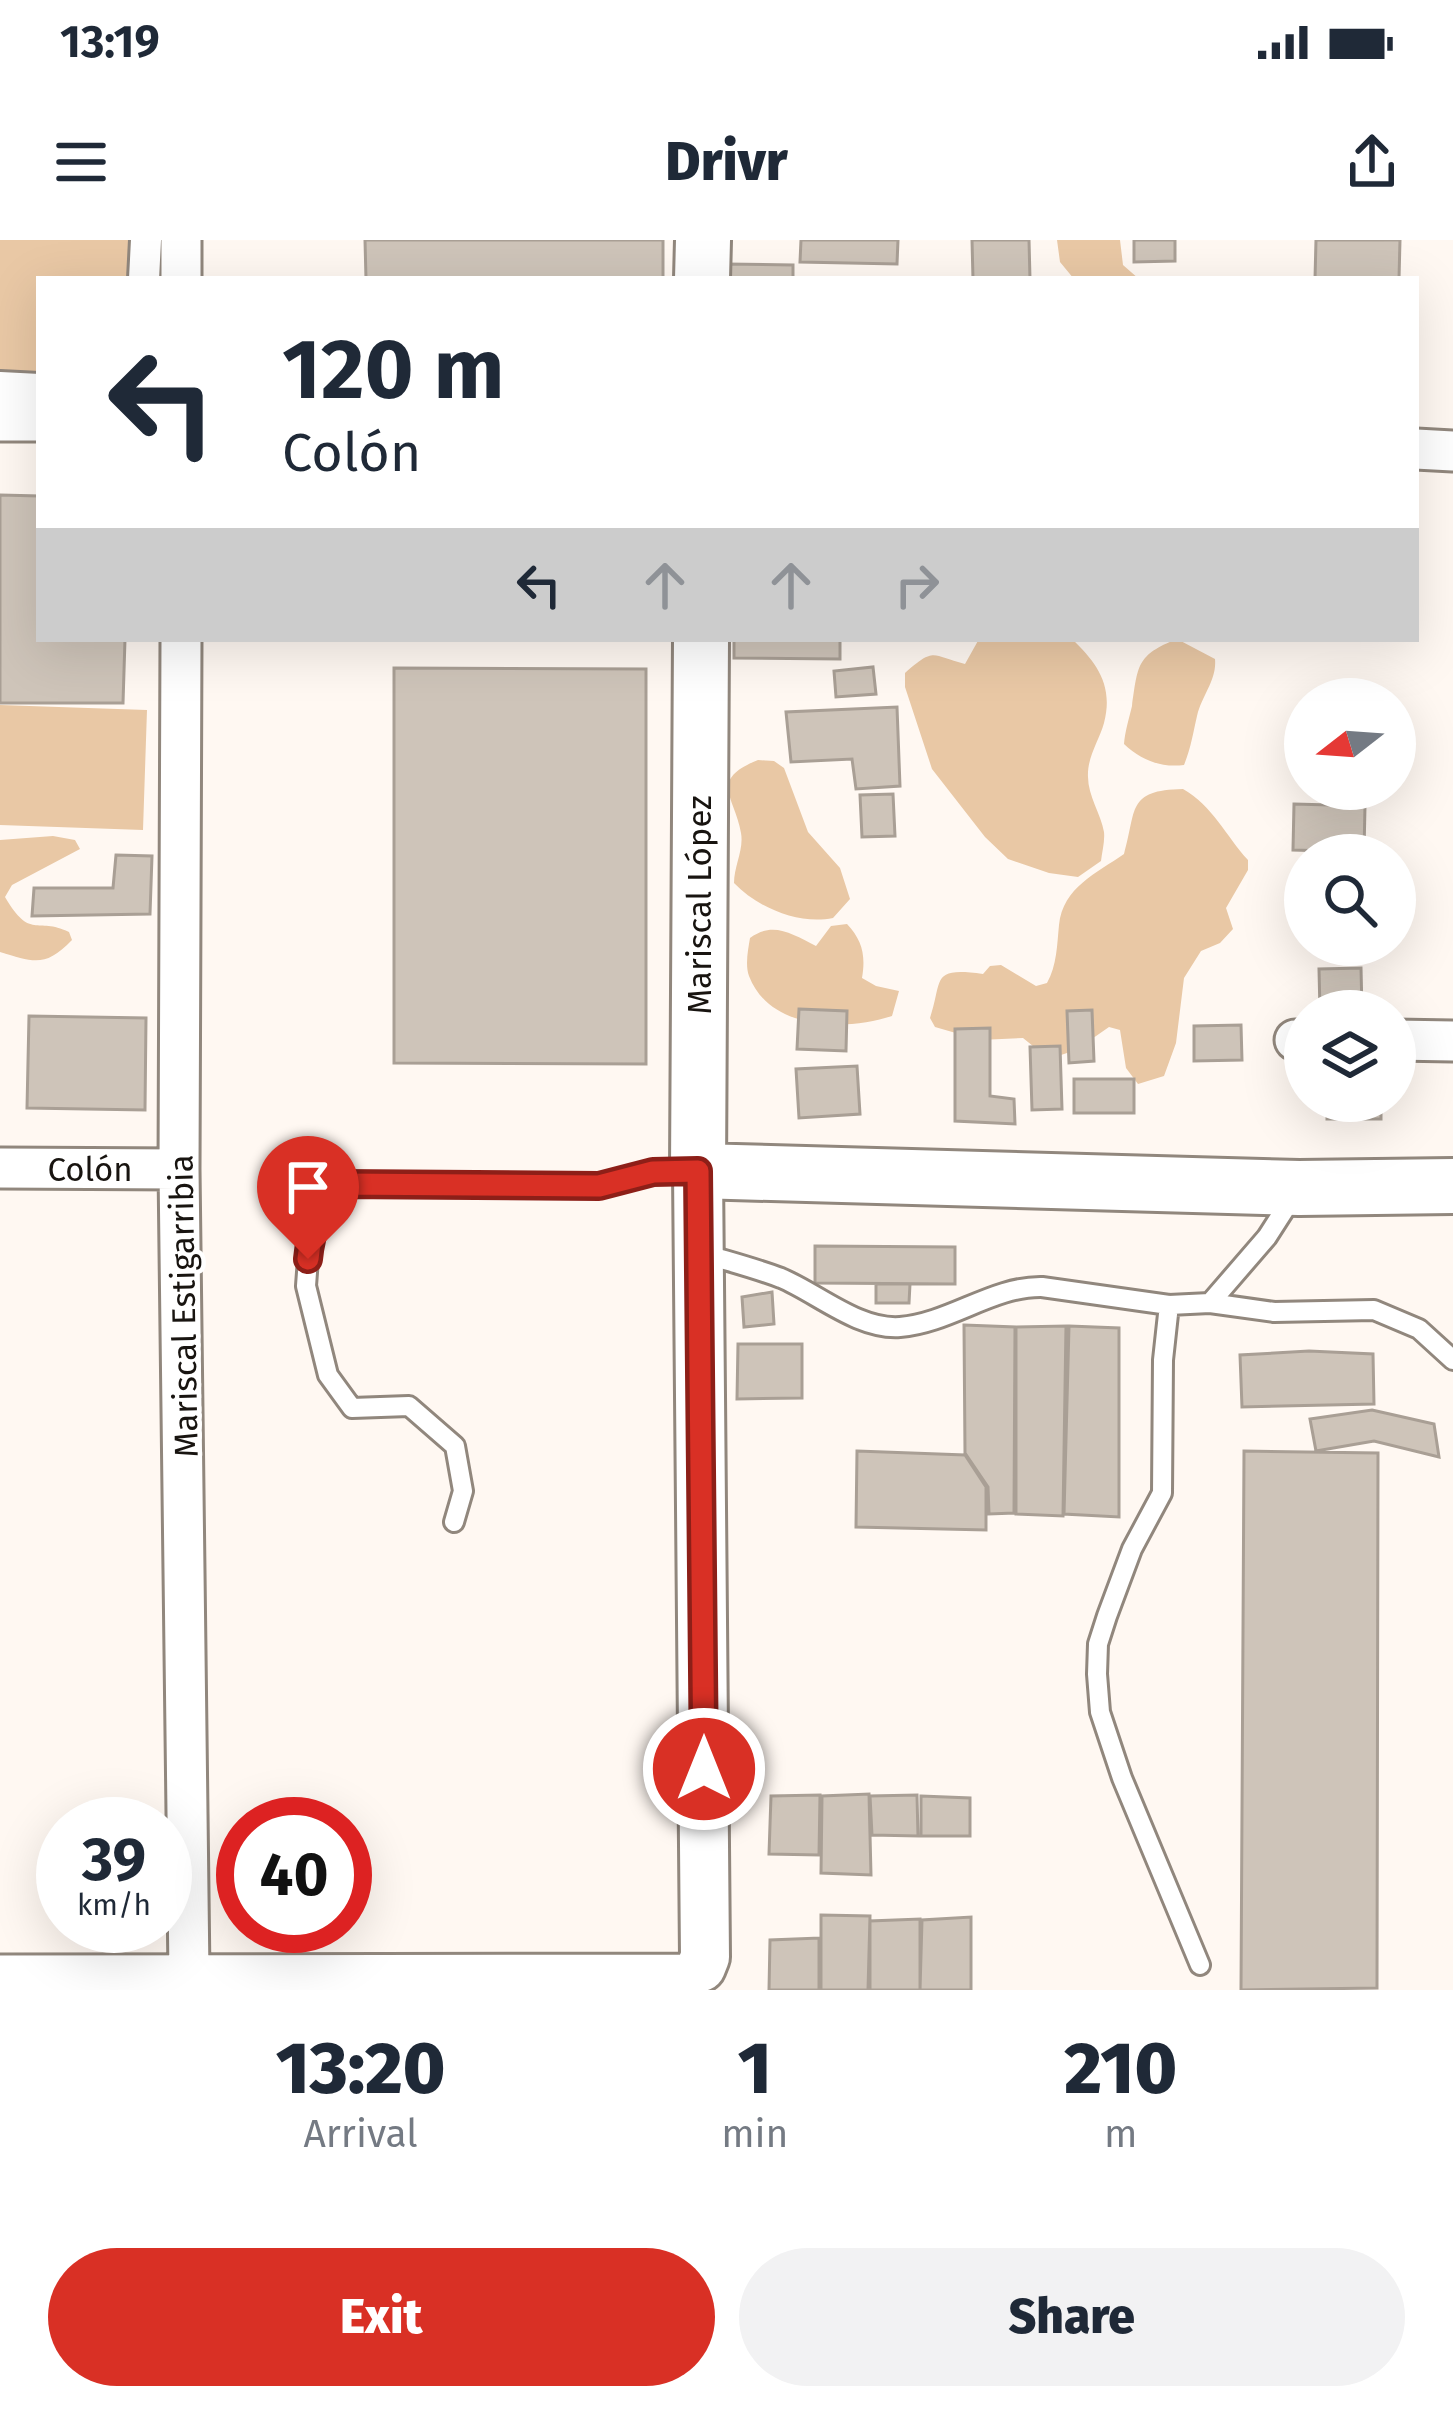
<!DOCTYPE html>
<meta charset="utf-8">
<style>
body{margin:0;font-family:"Fira Sans",sans-serif;background:#f2f2f3;color:#1f2937;height:100vh;display:flex;flex-direction:column;font-size:45px;white-space:nowrap}
*{box-sizing:border-box;margin:0}
p{font-size:39px;color:#747a83}
.icon{flex:none;width:66px;height:66px;fill:none;stroke:currentColor;stroke-width:2;stroke-linecap:round;stroke-linejoin:round}
.map{position:relative;height:1750px;overflow:hidden}
.panel{display:flex;flex-direction:column;background:#fff;flex:1}
.panel>*{flex:none}
.hud{position:absolute;left:36px;top:36px;width:1383px;height:366px;border-radius:0px;box-shadow:0 12px 48px #0002;background:#fff;color:#1f2937;overflow:hidden}
.needle{width:78px;rotate:253deg}
.tools{position:absolute;left:1284px;top:438px;display:grid;gap:24px}
.tools a{display:grid;place-items:center;width:132px;height:132px;border-radius:50%;background:#fff;box-shadow:0 12px 48px #0002;font-size:60px}
.speed{position:absolute;left:36px;top:1557px;display:flex;gap:24px;font-size:60px;font-weight:700;text-align:center}
.speed>*{display:grid;place-content:center;width:156px;height:156px;border-radius:50%;background:#fff;box-shadow:0 12px 48px #0002;line-height:1}
.speed small{font-size:30px;font-weight:400}
.speed .limit{border:18px solid #d22;background:#fff;color:#111}
.pin{position:absolute;display:grid;place-items:center;width:102px;height:102px;color:#fff;margin:-123px -51px;border-radius:50% 50% 50% 0;rotate:-45deg;box-shadow:0 0 12px #0007}
.pin .icon{rotate:45deg}
.me{position:absolute;width:132px;margin:-66px;rotate:0deg;stroke-linejoin:round;filter:drop-shadow(0 0 9px #0008)}
.turn{display:flex;align-items:center;gap:42px;height:252px;padding:0 48px;font-size:54px}
.turn .icon{width:156px;height:156px;stroke-width:2.5}
.turn b{display:block;font-size:84px;line-height:102px}
.lanes{display:flex;align-items:center;height:114px;padding:0 48px;background:#0003;justify-content:center;gap:60px;direction:ltr}
.lanes .off{opacity:.35}
.eta{display:flex;justify-content:space-evenly;align-items:center;height:204px;text-align:center}
.eta b{font-size:72px;font-weight:800;line-height:84px}
.primary-button{display:flex;gap:24px;margin-top:auto;padding:24px 48px}
.primary-button a{flex:1;height:138px;border-radius:72px;background:#d93025;color:#fff;font-size:48px;font-weight:800;line-height:138px;text-align:center}
.primary-button a+a{background:#f2f2f3;color:#1f2937}
.status{display:flex;justify-content:space-between;align-items:center;height:84px;padding:0 60px;background:#fff;direction:ltr}
.status svg{height:33px;fill:currentColor}
header{display:flex;justify-content:space-between;align-items:center;height:156px;padding:0 48px;background:#fff;font-size:54px;font-weight:800}
.map>svg:first-child{display:block}
</style>
<div class="status"><b>13:19</b><svg viewBox="0 0 49 12"><path d="M0 12V9h3v3zM5 12V6h3v6zM10 12V3h3v9zM15 12V0h3v12zM26 1h20v11H26zM47 4h2v5h-2z"/></svg></div>
<header><svg class="icon" aria-label="menu" viewBox="0 0 24 24"><path d="M4 6h16M4 12h16M4 18h16"/></svg>Drivr<svg class="icon" aria-label="share" viewBox="0 0 24 24"><path d="M12 15V3M7 8l5-5 5 5M5 13v7h14v-7"/></svg></header>
<div class="map">
<svg width="1453" height="1750" viewBox="0 0 1453 1750">
<rect width="100%" height="100%" fill="#fff8f2"/>
<!-- green -->
<path fill="#e9c8a5" d="M 0,0 L 154,0 L 154,39 L 39,39 L 39,160 L 0,159 Z
M 1057,0 L 1120,0 L 1123,25 L 1139,39 L 1074,39 L 1060,22 Z
M 979,399 L 1072,399 C 1096,422 1114,445 1104,483 C 1099,501 1087,517 1088,537 C 1088,556 1101,574 1104,592 C 1105,601 1102,612 1101,621 L 1078,637 L 1049,633 L 1008,619 L 985,597 L 932,529 L 905,447 L 905,433 C 936,406 931,416 965,424 Z
M 1177,399 L 1215,419 C 1217,440 1202,455 1197,476 C 1193,493 1191,508 1184,525 C 1161,528 1141,520 1124,504 C 1125,491 1129,479 1132,466 C 1138,426 1136,415 1177,399 Z
M 0,465 L 147,470 L 143,590 L 0,585 Z
M 758,520 L 774,521 L 784,528 L 808,592 L 840,628 L 850,659 L 833,678 C 799,685 758,668 734,643 C 734,626 744,610 741,593 C 735,557 708,540 758,520 Z
M 1183,549 C 1212,565 1226,596 1248,620 L 1248,630 L 1226,668 L 1233,689 L 1220,703 L 1201,711 L 1184,738 L 1176,803 L 1164,836 L 1138,844 L 1126,828 L 1120,790 L 1109,787 L 1076,810 L 1049,819 L 1023,798 L 980,800 L 935,787 L 930,778 C 943,739 930,727 983,734 L 990,726 L 1001,725 L 1036,746 L 1047,743 C 1057,725 1057,705 1059,685 C 1063,647 1097,633 1124,614 C 1137,570 1126,550 1183,549 Z
M 53,596 L 75,600 L 80,609 L 12,645 L 5,657 C 31,701 36,676 69,692 L 72,700 C 45,728 34,722 0,712 L 0,600 Z
M 847,684 C 862,700 866,715 862,738 L 876,746 L 899,751 L 892,776 C 846,791 770,791 749,736 C 745,725 748,710 750,698 C 773,681 792,694 816,706 L 831,686 Z"/>
<!-- building -->
<path fill="#cec4b9" stroke="#a99f95" stroke-width="3" d="M 365,0 L 663,0 L 663,39 L 366,39 Z
M 801,0 L 898,0 L 897,24 L 800,22 Z
M 972,0 L 1029,0 L 1030,39 L 973,39 Z
M 1134,0 L 1175,0 L 1175,21 L 1134,22 Z
M 1316,0 L 1400,0 L 1399,39 L 1315,39 Z
M 725,24 L 793,25 L 793,39 L 725,39 Z
M 0,255 L 39,256 L 39,399 L 125,399 L 123,463 L 0,463 Z
M 734,399 L 840,399 L 840,419 L 734,418 Z
M 873,427 L 876,454 L 836,457 L 834,431 Z
M 394,428 L 646,429 L 646,824 L 394,823 Z
M 897,467 L 900,546 L 856,549 L 852,519 L 791,522 L 786,472 Z
M 893,554 L 895,596 L 862,597 L 860,555 Z
M 1294,564 L 1365,566 L 1364,612 L 1293,610 Z
M 116,615 L 152,616 L 150,674 L 32,676 L 34,648 L 113,648 Z
M 1361,728 L 1362,771 L 1320,771 L 1319,729 Z
M 799,769 L 847,771 L 846,811 L 797,809 Z
M 1092,770 L 1094,821 L 1069,823 L 1067,771 Z
M 29,776 L 146,778 L 145,870 L 27,868 Z
M 1241,785 L 1242,820 L 1194,821 L 1194,786 Z
M 990,788 L 990,856 L 1014,859 L 1015,884 L 955,881 L 955,789 Z
M 1060,806 L 1062,869 L 1032,870 L 1030,807 Z
M 857,826 L 860,874 L 799,878 L 796,829 Z
M 1074,839 L 1134,839 L 1134,873 L 1074,873 Z
M 1327,861 L 1381,861 L 1381,879 L 1327,879 Z
M 815,1006 L 955,1007 L 955,1044 L 815,1043 Z
M 876,1044 L 910,1044 L 909,1063 L 876,1063 Z
M 772,1052 L 774,1084 L 744,1087 L 742,1057 Z
M 964,1085 L 1015,1087 L 1014,1273 L 989,1274 L 988,1247 L 965,1213 Z
M 1066,1086 L 1063,1276 L 1016,1274 L 1016,1087 Z
M 1069,1086 L 1119,1088 L 1119,1277 L 1064,1274 Z
M 738,1104 L 802,1104 L 802,1158 L 737,1159 Z
M 1309,1111 L 1373,1114 L 1374,1164 L 1242,1167 L 1240,1115 Z
M 1372,1170 L 1434,1184 L 1439,1217 L 1374,1201 L 1316,1211 L 1310,1179 Z
M 857,1211 L 965,1215 L 986,1247 L 986,1290 L 856,1287 Z
M 1244,1211 L 1378,1213 L 1377,1748 L 1241,1750 Z
M 869,1554 L 871,1635 L 821,1633 L 822,1556 Z
M 820,1555 L 819,1615 L 769,1614 L 771,1556 Z
M 917,1555 L 918,1596 L 872,1595 L 870,1556 Z
M 921,1556 L 970,1558 L 970,1596 L 921,1596 Z
M 821,1675 L 870,1676 L 868,1750 L 821,1750 Z
M 971,1677 L 971,1750 L 920,1750 L 922,1680 Z
M 920,1679 L 920,1750 L 870,1750 L 870,1681 Z
M 819,1698 L 819,1750 L 769,1750 L 770,1700 Z"/>
<g fill="none" stroke-linecap="round" stroke-linejoin="round">
<defs>
<path id="service" d="M 701,1013 C 727,1021 755,1028 781,1038 C 817,1053 858,1090 900,1087 C 950,1083 993,1046 1042,1047 L 1169,1065 L 1210,1063 L 1274,1072 L 1374,1070 L 1419,1089 L 1453,1120
M 1210,1063 L 1267,997 L 1292,958
M 1169,1065 L 1163,1120 L 1162,1253 L 1132,1309 L 1107,1376 L 1098,1404 L 1097,1434 L 1100,1472 L 1122,1538 L 1200,1725
M 454,1282 L 463,1251 L 455,1206 L 409,1166 L 352,1168 L 328,1135 L 306,1046 L 310,991 L 321,968 L 339,944 L 599,946 L 653,932 L 692,931"/>
<path id="pedestrian" d="M 144,39 L 146,0
M 0,147 L 39,149"/>
<path id="minor" d="M 181,0 L 181,39
M 0,181 L 39,181
M 1416,209 L 1453,211
M 181,399 L 179,929 L 189,1734
M 1295,800 L 1305,800
M 1395,800 L 1453,801
M 0,928 L 179,929
M 0,1735 L 685,1734 L 701,1727"/>
<path id="tertiary" d="M 698,931 L 705,1717 L 701,1727"/>
<path id="secondary" d="M 702,39 L 703,0
M 701,399 L 698,931 L 1299,948 L 1453,946"/>
</defs>
<!-- service casing -->
<use href="#service" stroke="#91877d" stroke-width="24"/>
<!-- pedestrian casing -->
<use href="#pedestrian" stroke="#91877d" stroke-width="36"/>
<!-- minor casing -->
<use href="#minor" stroke="#91877d" stroke-width="45"/>
<!-- tertiary casing -->
<use href="#tertiary" stroke="#91877d" stroke-width="54"/>
<!-- secondary casing -->
<use href="#secondary" stroke="#91877d" stroke-width="60"/>
<!-- service -->
<use href="#service" stroke="#fff" stroke-width="18"/>
<!-- pedestrian -->
<use href="#pedestrian" stroke="#fff" stroke-width="30"/>
<!-- minor -->
<use href="#minor" stroke="#fff" stroke-width="39"/>
<!-- tertiary -->
<use href="#tertiary" stroke="#fff" stroke-width="48"/>
<!-- secondary -->
<use href="#secondary" stroke="#fff" stroke-width="54"/>
</g>
<g fill="none" stroke-linecap="round" stroke-linejoin="round">
<defs>
<path id="route" d="M 308,1019 C 311,988 320,969 339,944 L 599,946 L 653,932 L 698,931 L 704,1529"/>
</defs>
<!-- route casing -->
<use href="#route" stroke="#8d1f18" stroke-width="30"/>
<!-- route -->
<use href="#route" stroke="#d93025" stroke-width="21"/>
</g>
<g text-anchor="middle" stroke-width="9" stroke-linejoin="round" paint-order="stroke">
<!-- street labels -->
<g font-size="33" fill="#181410" stroke="#fff">
<text transform="translate(699 665) rotate(-90)" y="12">Mariscal López</text>
<text x="90" y="941">Colón</text>
<text transform="translate(183 1066) rotate(-91)" y="12">Mariscal Estigarribia</text>
</g>
</g>
</svg>
<div class="tools">
<a><svg class="needle" viewBox="-14 -14 28 28"><path d="M0-13l5 13h-10z" fill="#e53935"/><path d="M0 13l5-13h-10z" fill="#747a83"/></svg></a>
<a><svg class="icon" aria-label="search" viewBox="0 0 24 24"><circle cx="10" cy="10" r="6"/><path d="M15 15l6 6"/></svg></a>
<a><svg class="icon" aria-label="layers" viewBox="0 0 24 24"><path d="M12 4l9 5-9 5-9-5zM3 14l9 5 9-5"/></svg></a>
</div>
<div class="speed"><div>39<small>km/h</small></div><div class="limit">40</div></div>
<div class="pin" style="left:308px;top:1019px;background:#d93025"><svg class="icon" aria-label="arrive" viewBox="0 0 24 24"><path d="M6 21V4h12l-3 4 3 4H6"/></svg></div>
<svg class="me" style="left:704px;top:1529px" viewBox="-20 -20 40 40"><circle r="17" fill="#d93025" stroke="#fff" stroke-width="3"/><path d="M0-11L8 9 0 5-8 9z" fill="#fff"/></svg>
<div class="hud">
<div class="turn"><svg class="icon" aria-label="left" viewBox="0 0 24 24"><path d="M17 20v-9H6M10 6l-5 5 5 5"/></svg><div><b>120 m</b>Colón</div></div>
<div class="lanes"><svg class="icon" aria-label="left" viewBox="0 0 24 24"><path d="M17 20v-9H6M10 6l-5 5 5 5"/></svg><svg class="icon off" aria-label="ahead" viewBox="0 0 24 24"><path d="M12 20V5M6 11l6-6 6 6"/></svg><svg class="icon off" aria-label="ahead" viewBox="0 0 24 24"><path d="M12 20V5M6 11l6-6 6 6"/></svg><svg class="icon off" aria-label="right" viewBox="0 0 24 24"><path d="M7 20v-9h11M14 6l5 5-5 5"/></svg></div>
</div>
</div>
<section class="panel">
<div class="eta">
<div><b>13:20</b><p>Arrival</p></div>
<div><b>1</b><p>min</p></div>
<div><b>210</b><p>m</p></div>
</div>
<div class="primary-button"><a>Exit</a><a>Share</a></div>
</section>
